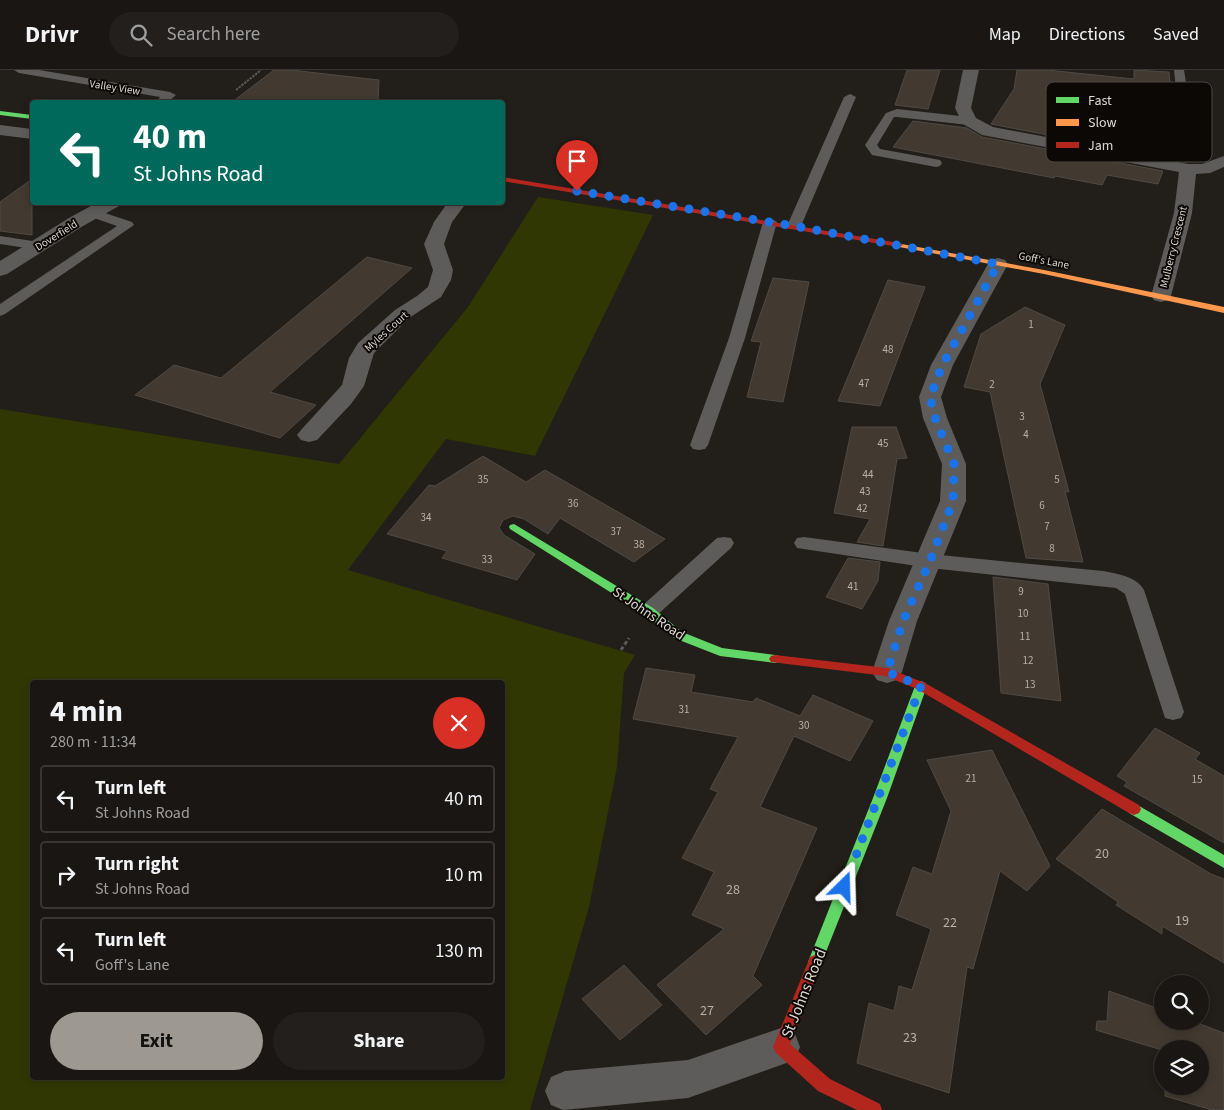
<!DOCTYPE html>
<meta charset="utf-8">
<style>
body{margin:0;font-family:"Source Sans 3",sans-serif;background:#231f1c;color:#f1f3f6;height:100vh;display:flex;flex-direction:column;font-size:19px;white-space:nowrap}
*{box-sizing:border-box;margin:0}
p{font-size:16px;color:#9f9fa0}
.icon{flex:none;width:28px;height:28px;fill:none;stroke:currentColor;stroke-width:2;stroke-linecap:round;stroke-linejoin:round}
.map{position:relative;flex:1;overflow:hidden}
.drawer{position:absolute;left:30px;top:610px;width:475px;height:400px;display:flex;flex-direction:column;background:#1a1613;border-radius:5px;box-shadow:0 2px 8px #0003,0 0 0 1px #383533}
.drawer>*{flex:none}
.hud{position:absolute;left:30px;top:30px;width:475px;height:105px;border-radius:5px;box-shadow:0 2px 8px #0003,0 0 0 1px #383533;background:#00695c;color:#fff;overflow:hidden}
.tools{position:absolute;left:1154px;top:905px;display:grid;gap:10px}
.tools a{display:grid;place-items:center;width:55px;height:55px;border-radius:50%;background:#1a1613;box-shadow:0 2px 8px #0003,0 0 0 1px #383533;font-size:25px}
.pin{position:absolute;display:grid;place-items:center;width:42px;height:42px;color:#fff;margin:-51px -21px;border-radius:50% 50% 50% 0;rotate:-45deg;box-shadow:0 0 5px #0007}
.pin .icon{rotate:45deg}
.me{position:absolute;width:55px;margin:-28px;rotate:22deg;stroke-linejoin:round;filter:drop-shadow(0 0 4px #0008)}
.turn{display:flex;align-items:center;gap:18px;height:105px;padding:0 20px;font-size:22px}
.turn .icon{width:65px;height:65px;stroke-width:2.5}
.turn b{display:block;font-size:35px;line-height:42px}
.round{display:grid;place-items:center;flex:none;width:52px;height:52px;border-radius:26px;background:#231f1c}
.summary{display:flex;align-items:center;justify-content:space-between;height:85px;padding:0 20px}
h1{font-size:30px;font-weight:700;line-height:38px}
.button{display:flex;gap:10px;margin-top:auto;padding:10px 20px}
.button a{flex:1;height:58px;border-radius:30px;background:#9d9892;color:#111;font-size:20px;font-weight:700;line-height:58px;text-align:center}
.button a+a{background:#231f1c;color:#f1f3f6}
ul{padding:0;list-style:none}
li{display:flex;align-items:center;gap:15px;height:68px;margin:0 10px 8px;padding:0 10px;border:2px solid #383533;border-radius:5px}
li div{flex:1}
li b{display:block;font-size:19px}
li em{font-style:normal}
header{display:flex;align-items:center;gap:30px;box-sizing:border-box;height:70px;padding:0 25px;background:#1a1613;border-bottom:1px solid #383533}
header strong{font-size:24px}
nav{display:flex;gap:28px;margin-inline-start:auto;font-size:18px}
.search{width:350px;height:45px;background:#231f1c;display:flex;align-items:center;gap:12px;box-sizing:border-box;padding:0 18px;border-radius:28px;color:#9f9fa0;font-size:19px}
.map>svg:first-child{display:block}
</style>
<header>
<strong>Drivr</strong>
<div class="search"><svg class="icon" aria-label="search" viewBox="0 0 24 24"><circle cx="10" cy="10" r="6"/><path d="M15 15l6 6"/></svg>Search here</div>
<nav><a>Map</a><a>Directions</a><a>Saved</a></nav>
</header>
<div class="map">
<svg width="1224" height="1040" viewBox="0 0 1224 1040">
<rect width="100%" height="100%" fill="#221e19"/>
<!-- green -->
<path fill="#313703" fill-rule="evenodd" d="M 538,127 L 653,145 L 535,386 L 446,369 L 348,500 L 635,585 L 624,603 L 617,697 L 589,837 L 530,1040 L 0,1040 L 0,339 L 339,394 L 468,237 ZM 32,612 L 502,612 L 502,1008 L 32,1008 Z"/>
<!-- building -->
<path fill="#423a30" stroke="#4d4a46" d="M 274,0 L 291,0 L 379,10 L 378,32 L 232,32 Z
M 907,0 L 940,0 L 928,39 L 895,35 Z
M 1017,0 L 1047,0 L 1134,9 L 1134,0 L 1169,2 L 1172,34 L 1161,61 L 1177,62 L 1168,88 L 991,54 L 1014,19 Z
M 913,51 L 967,58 L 982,67 L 1163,101 L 1158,114 L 1107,105 L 1102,115 L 1055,106 L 1054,108 L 893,77 Z
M 32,109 L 32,165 L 0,161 L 0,132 Z
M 367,187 L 412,198 L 270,322 L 316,335 L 280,368 L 135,325 L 174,295 L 221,308 Z
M 773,208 L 809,212 L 783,332 L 747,327 L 761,272 L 751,271 Z
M 888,210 L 925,217 L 880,336 L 838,331 Z
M 1025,237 L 1065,255 L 1040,314 L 1069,422 L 1065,421 L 1083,492 L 1026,488 L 990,322 L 964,317 L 981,264 Z
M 852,357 L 896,357 L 907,388 L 897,389 L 883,476 L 857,472 L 870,449 L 834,443 Z
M 483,386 L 526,412 L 545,400 L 665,469 L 634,492 L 560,448 L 548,464 L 524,449 L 513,446 L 503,450 L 499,458 L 504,465 L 535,484 L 517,510 L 442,488 L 447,481 L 387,464 L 429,415 L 435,416 Z
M 848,488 L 880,492 L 878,511 L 862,539 L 826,527 Z
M 993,507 L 1048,514 L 1061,631 L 1001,623 Z
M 646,598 L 695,605 L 691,622 L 753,632 L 756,628 L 800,646 L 813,625 L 873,651 L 850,691 L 794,666 L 760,737 L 817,758 L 753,906 L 762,915 L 706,965 L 657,915 L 724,859 L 692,845 L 714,802 L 682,788 L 718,722 L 710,719 L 738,667 L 633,649 Z
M 1155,658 L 1200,683 L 1195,689 L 1224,706 L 1224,773 L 1124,716 L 1127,712 L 1117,706 Z
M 992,680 L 1050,796 L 1027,821 L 1000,801 L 973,899 L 967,897 L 949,1023 L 857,993 L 869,933 L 894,941 L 899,916 L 912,920 L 931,859 L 896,845 L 913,797 L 932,804 L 951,741 L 927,690 Z
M 1102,739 L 1211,804 L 1224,809 L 1224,893 L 1162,856 L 1162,864 L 1116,835 L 1118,832 L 1056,789 Z
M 624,895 L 662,935 L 620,970 L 582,929 Z
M 1109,921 L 1162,940 L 1162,951 L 1192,951 L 1224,963 L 1224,1040 L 1212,1040 L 1165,1026 L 1165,1016 L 1200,1016 L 1200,979 L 1162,980 L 1096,960 L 1097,951 L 1107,951 Z"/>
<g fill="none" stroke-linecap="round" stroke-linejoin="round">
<!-- path-far1 -->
<path stroke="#5c5957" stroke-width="2" stroke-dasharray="2.5 1" stroke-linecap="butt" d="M 236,20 L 261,0"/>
<!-- path -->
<path stroke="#5c5957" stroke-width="3" stroke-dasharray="4 2.5" stroke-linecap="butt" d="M 621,580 L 629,568"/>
<!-- lane -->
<path fill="#5e5c5b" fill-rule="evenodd" d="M 14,0 L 39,0 L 170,22 L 176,25 L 168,32 L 156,32 L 160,27 L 19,3 Z
M 1174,0 L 1184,0 L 1190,38 L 1188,40 L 1184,41 L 1178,38 Z
M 850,24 L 856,27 L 801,156 L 799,159 L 789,159 L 787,156 L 844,27 Z
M 897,39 L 969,47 L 975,51 L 969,55 L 897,47 L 894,47 L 877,75 L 880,79 L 940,90 L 942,93 L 940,96 L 936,97 L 872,85 L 865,75 L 886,43 Z
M 93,139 L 132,152 L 134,155 L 5,244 L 0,246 L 0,234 L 117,156 L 88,146 L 86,143 Z
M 770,148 L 777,152 L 745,268 L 708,375 L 705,379 L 699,380 L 693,379 L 690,375 L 729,268 L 763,152 Z
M 0,166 L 39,172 L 46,176 L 39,180 L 0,174 Z
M 724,467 L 731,468 L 734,473 L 731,478 L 656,546 L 649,548 L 642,546 L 639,541 L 642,536 L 717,468 Z
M 804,467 L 930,484 L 1103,501 C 1118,504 1136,506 1144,520 L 1184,642 L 1181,648 L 1173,650 L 1165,648 L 1125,524 L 1116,518 L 930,498 L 797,478 L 794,473 L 797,468 Z"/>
<!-- street -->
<path fill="#5e5c5b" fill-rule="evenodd" d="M 963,0 L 979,0 L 971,38 L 976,48 L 993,57 L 1188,94 L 1202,94 L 1224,86 L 1224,97 L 1210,103 L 1196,104 L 1192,143 L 1171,226 L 1168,230 L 1161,232 L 1154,230 L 1151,226 L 1174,143 L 1179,102 L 982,65 L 963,54 L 955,38 Z
M 0,55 L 32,59 L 32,69 L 0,65 Z
M 98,132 L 122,132 L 119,136 L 83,156 L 7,204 L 0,206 L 0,191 L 69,148 Z
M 448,132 L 467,132 L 452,152 L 444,174 L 453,200 L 451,210 L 441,227 L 409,248 L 374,283 L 364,316 L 351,334 L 317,370 L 309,372 L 301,370 L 297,365 L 301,360 L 342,315 L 349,288 L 358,273 L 395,240 L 417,226 L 428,217 L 433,200 L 424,174 L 434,152 Z
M 998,188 L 1005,190 L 1008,194 L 953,295 L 941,327 L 947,348 L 966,394 L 966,431 L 917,551 L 902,602 L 897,610 L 887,613 L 877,610 L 872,602 L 889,551 L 940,431 L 942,394 L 923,348 L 919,327 L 931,295 L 988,194 L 991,190 Z
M 781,958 L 795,964 L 800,977 L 795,990 L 688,1028 L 563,1040 L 551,1035 L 545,1021 L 551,1007 L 565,1001 L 688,990 Z"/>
<!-- fast -->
<path fill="#63d668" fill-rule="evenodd" d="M 0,41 L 32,45 L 32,49 L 0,45 Z
M 514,454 L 653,538 L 682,562 L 722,578 L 775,585 L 779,586 L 781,589 L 779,592 L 775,593 L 720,586 L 674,568 L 645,544 L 510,459 L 509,457 L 510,455 Z
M 921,611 L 925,613 L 927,616 L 887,728 L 822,892 L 820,897 L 815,899 L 810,897 L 808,892 L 873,728 L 915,616 L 917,613 Z
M 1134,733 L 1224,785 L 1224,798 L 1129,743 L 1127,739 L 1129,735 Z"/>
<!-- slow -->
<path fill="#ff974d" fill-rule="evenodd" d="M 896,173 L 1044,200 L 1224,237 L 1224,243 L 1044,204 L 899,177 L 896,177 Z"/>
<!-- jam -->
<path fill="#b3261e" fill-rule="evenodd" d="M 502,107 L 899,173 L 903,175 L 899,177 L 502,111 Z
M 775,585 L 887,598 L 925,613 L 1139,735 L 1141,739 L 1139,743 L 1134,745 L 1129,743 L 917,619 L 885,606 L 771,592 L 769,589 L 771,586 Z
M 815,885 L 820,887 L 822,892 L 790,974 L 830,1009 L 880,1034 L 882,1040 L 857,1040 L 818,1021 L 775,982 L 773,977 L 808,892 L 810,887 Z"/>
</g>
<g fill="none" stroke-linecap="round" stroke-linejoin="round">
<!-- route -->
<path stroke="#1a73e8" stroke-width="9" stroke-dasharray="0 16.2" d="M 577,121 L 794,156 L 998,194 L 942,296 L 930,327 L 935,348 L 954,394 L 953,431 L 930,491 L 903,551 L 887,602 L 921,616 L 844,817"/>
</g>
<g text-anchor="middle" stroke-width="4" stroke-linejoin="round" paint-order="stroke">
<!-- far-street labels -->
<g font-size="11" fill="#dfd9d3" stroke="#0c0805">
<text transform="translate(115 17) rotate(9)" y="4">Valley View</text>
<text transform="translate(56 165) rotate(-32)" y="4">Doverfield</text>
<text transform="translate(1173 177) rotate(-76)" y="4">Mulberry Crescent</text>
<text transform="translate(1044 190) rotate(11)" y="4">Goff's Lane</text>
<text transform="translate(386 261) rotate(-42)" y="4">Myles Court</text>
</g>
<!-- number labels -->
<g font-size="11" fill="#b8b1aa">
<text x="1031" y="258">1</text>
<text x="888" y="283">48</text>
<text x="864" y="317">47</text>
<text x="992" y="318">2</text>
<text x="1022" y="350">3</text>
<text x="1026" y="368">4</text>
<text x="883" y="377">45</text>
<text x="868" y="408">44</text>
<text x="483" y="413">35</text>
<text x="1057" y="413">5</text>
<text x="865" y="425">43</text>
<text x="573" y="437">36</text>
<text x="1042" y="439">6</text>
<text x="862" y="442">42</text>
<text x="426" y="451">34</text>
<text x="1047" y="460">7</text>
<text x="616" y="465">37</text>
<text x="639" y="478">38</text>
<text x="1052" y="482">8</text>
<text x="487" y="493">33</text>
<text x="853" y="520">41</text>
<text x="1021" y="525">9</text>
<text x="1023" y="547">10</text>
<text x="1025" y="570">11</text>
<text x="1028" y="594">12</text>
<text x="1030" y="618">13</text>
<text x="684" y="643">31</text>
<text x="804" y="659">30</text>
<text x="971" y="712">21</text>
<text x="1197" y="713">15</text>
</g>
<!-- street labels -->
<g font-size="14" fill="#dfd9d3" stroke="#0c0805">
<text transform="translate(649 543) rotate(34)" y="5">St Johns Road</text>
</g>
<!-- near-number labels -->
<g font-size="14" fill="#b8b1aa">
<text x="1102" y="788">20</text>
<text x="733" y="824">28</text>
<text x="1182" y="855">19</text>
<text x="950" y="857">22</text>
<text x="707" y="945">27</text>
<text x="910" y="972">23</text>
</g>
<!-- near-street labels -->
<g font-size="16" fill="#dfd9d3" stroke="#0c0805">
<text transform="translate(803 923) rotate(-68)" y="6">St Johns Road</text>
</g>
</g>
<!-- legend -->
<rect x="1046" y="12" width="166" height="80" rx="8" fill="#0c0805" stroke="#4b4743" stroke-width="1"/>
<rect x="1056" y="27" width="23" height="6" fill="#63d668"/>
<rect x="1056" y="49" width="23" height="7" fill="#ff974d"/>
<rect x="1056" y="72" width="23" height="6" fill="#b3261e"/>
<g font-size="14" fill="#dfd9d3">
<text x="1088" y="35">Fast</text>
<text x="1088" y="57">Slow</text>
<text x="1088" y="80">Jam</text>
</g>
</svg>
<div class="tools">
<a><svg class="icon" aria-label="search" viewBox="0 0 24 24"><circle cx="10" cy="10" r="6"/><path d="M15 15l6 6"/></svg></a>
<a><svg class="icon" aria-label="layers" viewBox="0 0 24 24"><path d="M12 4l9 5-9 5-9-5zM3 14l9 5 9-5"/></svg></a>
</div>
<div class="pin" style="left:577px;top:121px;background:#d93025"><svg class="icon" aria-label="arrive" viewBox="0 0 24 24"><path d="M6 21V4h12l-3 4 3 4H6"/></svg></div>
<svg class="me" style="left:844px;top:817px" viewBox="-20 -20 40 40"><path d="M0-17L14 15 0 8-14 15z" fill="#1a73e8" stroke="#fff" stroke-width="4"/></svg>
<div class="hud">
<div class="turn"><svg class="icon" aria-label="left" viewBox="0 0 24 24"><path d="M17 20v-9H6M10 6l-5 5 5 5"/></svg><div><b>40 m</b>St Johns Road</div></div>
</div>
<section class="drawer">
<div class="summary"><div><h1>4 min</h1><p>280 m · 11:34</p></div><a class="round" style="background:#d93025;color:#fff"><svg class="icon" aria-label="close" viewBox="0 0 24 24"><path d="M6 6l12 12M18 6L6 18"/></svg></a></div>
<ul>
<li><svg class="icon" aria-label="left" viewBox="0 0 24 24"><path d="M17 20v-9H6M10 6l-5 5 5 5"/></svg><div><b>Turn left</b><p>St Johns Road</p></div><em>40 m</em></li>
<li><svg class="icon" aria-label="right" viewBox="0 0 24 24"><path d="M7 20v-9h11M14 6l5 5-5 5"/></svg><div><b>Turn right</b><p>St Johns Road</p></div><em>10 m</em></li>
<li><svg class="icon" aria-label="left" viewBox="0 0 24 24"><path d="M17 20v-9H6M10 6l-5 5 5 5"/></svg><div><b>Turn left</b><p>Goff's Lane</p></div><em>130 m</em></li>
</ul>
<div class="button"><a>Exit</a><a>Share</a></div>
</section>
</div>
